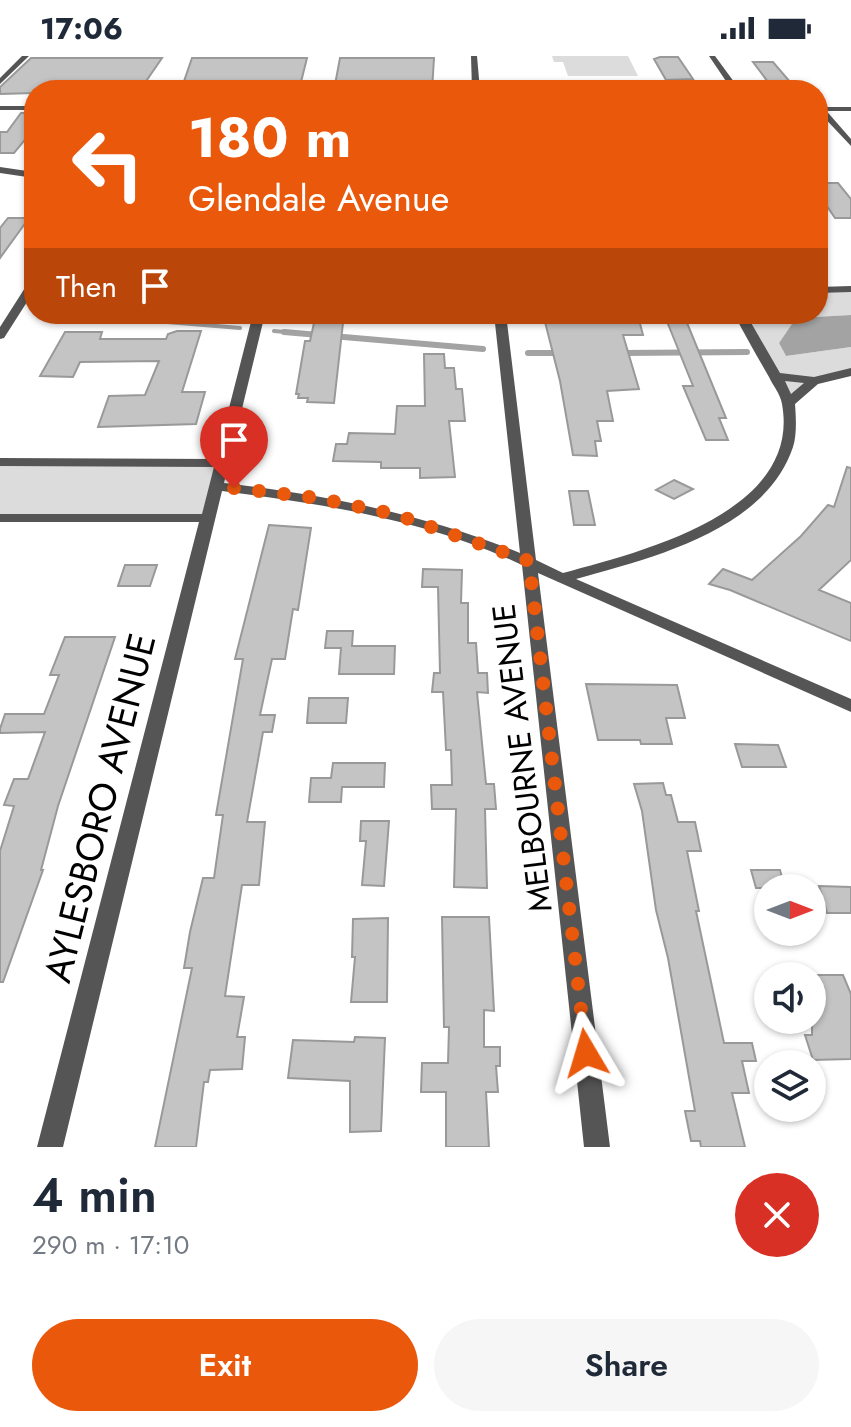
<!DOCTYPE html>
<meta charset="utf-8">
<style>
body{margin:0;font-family:Jost,sans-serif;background:#f6f6f7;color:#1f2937;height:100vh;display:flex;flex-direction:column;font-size:30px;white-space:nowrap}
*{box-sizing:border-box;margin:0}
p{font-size:26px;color:#747a83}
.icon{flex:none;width:44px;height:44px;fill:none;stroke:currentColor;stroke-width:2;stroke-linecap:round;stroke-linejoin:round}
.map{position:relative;height:1091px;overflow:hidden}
.sheet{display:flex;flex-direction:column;background:#fff;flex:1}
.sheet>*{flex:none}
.banner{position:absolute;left:24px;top:24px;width:804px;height:244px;border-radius:32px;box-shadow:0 2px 6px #0004;background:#ea580c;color:#fff;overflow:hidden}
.needle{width:52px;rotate:90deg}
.controls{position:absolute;left:754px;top:818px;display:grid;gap:16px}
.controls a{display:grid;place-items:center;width:72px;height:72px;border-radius:50%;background:#fff;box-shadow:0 2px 6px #0004;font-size:40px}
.pin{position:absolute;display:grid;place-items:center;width:68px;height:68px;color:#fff;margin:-82px -34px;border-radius:50% 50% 50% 0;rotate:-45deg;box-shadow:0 0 8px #0007}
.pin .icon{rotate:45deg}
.me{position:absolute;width:88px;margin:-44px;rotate:353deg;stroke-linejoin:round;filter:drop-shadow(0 0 6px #0008)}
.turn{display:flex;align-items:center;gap:28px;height:168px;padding:0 32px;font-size:36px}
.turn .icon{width:104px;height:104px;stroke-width:2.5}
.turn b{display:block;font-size:56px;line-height:68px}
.then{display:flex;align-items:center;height:76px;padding:0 32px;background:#0003;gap:16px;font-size:30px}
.round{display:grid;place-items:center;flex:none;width:84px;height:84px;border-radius:42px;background:#f6f6f7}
.summary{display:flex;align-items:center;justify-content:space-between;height:136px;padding:0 32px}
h1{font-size:48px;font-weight:600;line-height:60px}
.cta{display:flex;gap:16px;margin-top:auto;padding:16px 32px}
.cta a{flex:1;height:92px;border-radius:48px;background:#ea580c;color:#fff;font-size:32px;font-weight:600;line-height:92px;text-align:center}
.cta a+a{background:#f6f6f7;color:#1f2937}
.status{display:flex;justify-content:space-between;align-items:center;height:56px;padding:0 40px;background:#fff;direction:ltr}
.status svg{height:22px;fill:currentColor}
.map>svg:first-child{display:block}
</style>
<div class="status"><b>17:06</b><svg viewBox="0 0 49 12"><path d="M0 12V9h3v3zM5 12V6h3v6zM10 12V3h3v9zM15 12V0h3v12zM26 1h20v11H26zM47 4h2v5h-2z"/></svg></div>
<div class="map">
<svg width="851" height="1091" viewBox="0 0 851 1091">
<rect width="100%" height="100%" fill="#fff"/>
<!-- green -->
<path fill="#dcdcdc" d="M 552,0 L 628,0 L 638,20 L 568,20 L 563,6 L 554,6 Z
M 851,233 L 851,259 L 796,262 L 779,287 L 786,300 L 851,291 L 851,316 L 814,325 L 789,347 L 740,258 L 818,258 L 818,234 Z
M 0,406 L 222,407 L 209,462 L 0,462 Z"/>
<!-- water -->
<path fill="#a3a3a3" d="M 851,259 L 851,291 L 786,300 L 779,287 L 796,262 Z"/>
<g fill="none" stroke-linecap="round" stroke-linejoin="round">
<!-- stream-far1 -->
<path stroke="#a3a3a3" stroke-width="4" d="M 70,258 L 240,272
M 274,275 L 307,278"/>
<!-- stream -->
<path stroke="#a3a3a3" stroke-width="6" d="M 284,276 L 319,279
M 332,280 L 483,293
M 528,297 L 562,297
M 622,297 L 747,296"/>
</g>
<!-- building -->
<path fill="#c4c4c4" stroke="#999" stroke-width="2" d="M 660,1 L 678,1 L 693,23 L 666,24 L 654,3 Z
M 31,2 L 162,2 L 140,34 L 34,34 L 34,37 L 0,38 L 0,31 Z
M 192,2 L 307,2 L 299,34 L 181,34 Z
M 340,2 L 434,2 L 432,34 L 385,34 L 386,27 L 353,28 L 353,34 L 334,34 Z
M 753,6 L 773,6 L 797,34 L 774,34 Z
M 21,57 L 34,57 L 34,73 L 14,97 L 0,97 L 0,76 L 7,76 Z
M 818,127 L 838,127 L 851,143 L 851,162 L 835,162 L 818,137 Z
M 8,162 L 29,162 L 0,202 L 0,172 Z
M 316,258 L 344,258 L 334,347 L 307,346 L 308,342 L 298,342 L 299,338 L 296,338 L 305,285 L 310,285 Z
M 543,258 L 638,260 L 643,279 L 623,279 L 639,333 L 607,335 L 613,365 L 597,365 L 601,385 L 595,385 L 597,400 L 573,399 L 560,325 Z
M 685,262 L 726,362 L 719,362 L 728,384 L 706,384 L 683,330 L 693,330 L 666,263 Z
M 177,275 L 201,275 L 182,336 L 205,336 L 196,368 L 98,371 L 109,340 L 145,339 L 159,305 L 80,306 L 73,321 L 40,320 L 65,276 L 102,276 L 100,283 L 166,283 L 168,278 Z
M 424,298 L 444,298 L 445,312 L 454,312 L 456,333 L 462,333 L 465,365 L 449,365 L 455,421 L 420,422 L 420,412 L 381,412 L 381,406 L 333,405 L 336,388 L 347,388 L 349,377 L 395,378 L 397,350 L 425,350 Z
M 847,411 L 851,412 L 851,504 L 819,534 L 851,547 L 851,585 L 730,534 L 709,528 L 723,513 L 752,524 L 801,480 L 828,449 L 834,451 Z
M 674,424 L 693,433 L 674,443 L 656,434 Z
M 569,435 L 588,435 L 595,469 L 574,469 Z
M 269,469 L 311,472 L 298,554 L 293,553 L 285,603 L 272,603 L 260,659 L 275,659 L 272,676 L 263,676 L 247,766 L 265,766 L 259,829 L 242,829 L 225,940 L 244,941 L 237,981 L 245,981 L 242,1013 L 210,1014 L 208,1026 L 204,1026 L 196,1091 L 155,1091 L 192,912 L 184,912 L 190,876 L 203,822 L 214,822 L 223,759 L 216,759 L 243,603 L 235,603 Z
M 125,509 L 157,509 L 150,530 L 118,530 Z
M 423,513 L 462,514 L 461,547 L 468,547 L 468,587 L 476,587 L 478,617 L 487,617 L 488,637 L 477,636 L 486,728 L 494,728 L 496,753 L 485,753 L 487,832 L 454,831 L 456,753 L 432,753 L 431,729 L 452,729 L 451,694 L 446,694 L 443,636 L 432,636 L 434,617 L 440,617 L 438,531 L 422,531 Z
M 327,575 L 353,575 L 352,590 L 395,590 L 394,618 L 339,618 L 341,592 L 325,592 Z
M 65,581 L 115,581 L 58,750 L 41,814 L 43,814 L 3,926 L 0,926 L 0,795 L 14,750 L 4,749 L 14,723 L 28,723 L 45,676 L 0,677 L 0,673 L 5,658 L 44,658 L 59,619 L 50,619 Z
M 586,628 L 677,629 L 685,662 L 666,662 L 672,688 L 641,688 L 640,684 L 598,684 Z
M 309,642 L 348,642 L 346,667 L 307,667 Z
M 735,688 L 778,689 L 786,711 L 742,711 Z
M 333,707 L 385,707 L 384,731 L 342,731 L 341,746 L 309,746 L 311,722 L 331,722 Z
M 663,727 L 666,739 L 671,739 L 678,766 L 695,766 L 701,795 L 687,795 L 699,855 L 696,855 L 724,987 L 752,987 L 756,1005 L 742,1005 L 749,1037 L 732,1037 L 745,1091 L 701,1091 L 700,1085 L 691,1085 L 685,1055 L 695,1055 L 668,902 L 656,854 L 642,755 L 634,728 Z
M 361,765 L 389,765 L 384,830 L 362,829 L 366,785 L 360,785 Z
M 751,814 L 780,814 L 785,832 L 756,832 Z
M 819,830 L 851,831 L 851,857 L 827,857 Z
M 442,861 L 489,861 L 494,955 L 484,954 L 484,991 L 500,991 L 500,1010 L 496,1010 L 498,1036 L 486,1036 L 489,1091 L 446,1091 L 446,1036 L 421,1036 L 422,1007 L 448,1007 L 449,971 L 444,971 Z
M 388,862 L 387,946 L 351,946 L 355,901 L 352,901 L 353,863 Z
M 812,919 L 843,919 L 851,938 L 851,1003 L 813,1004 L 805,979 L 812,979 Z
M 355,981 L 385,982 L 381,1075 L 350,1076 L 350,1025 L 288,1022 L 293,984 L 354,986 Z"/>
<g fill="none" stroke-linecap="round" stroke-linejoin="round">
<!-- minor -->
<path fill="#555" fill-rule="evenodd" d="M 22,0 L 29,0 L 0,28 L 0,22 Z
M 471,0 L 477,0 L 480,34 L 472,34 Z
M 709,0 L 715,0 L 740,34 L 732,34 Z
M 818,51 L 823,51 L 851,83 L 851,90 L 818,55 Z
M 0,111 L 34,116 L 34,122 L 0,117 Z
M 34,223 L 34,235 L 4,282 L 0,283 L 0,271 L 30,224 Z
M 851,230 L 851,236 L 818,237 L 818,231 Z
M 253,258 L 265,258 L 224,427 C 326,439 424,458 520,497 L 494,258 L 506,258 L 536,504 L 563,517 C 640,496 802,457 782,348 C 780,337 773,330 769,321 C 758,302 745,279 734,258 L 746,258 L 780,317 L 814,321 L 851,312 L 851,320 L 818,328 L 795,348 C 796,361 797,379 793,391 C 765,475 651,502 576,523 L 851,643 L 851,656 L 538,517 L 610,1091 L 584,1091 L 522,509 C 427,464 324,448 222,435 L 63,1091 L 37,1091 L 199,466 L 0,466 L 0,458 L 202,458 L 214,411 L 0,410 L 0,402 L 216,403 ZM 785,325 L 804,327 L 791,338 Z"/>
<!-- tertiary -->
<path fill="#555" fill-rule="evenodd" d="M 0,50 L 34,50 L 34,54 L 0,54 Z
M 818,51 L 851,51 L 851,55 L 818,55 Z"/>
</g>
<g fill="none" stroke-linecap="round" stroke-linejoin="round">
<!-- route -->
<path stroke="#ea580c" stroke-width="14" stroke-dasharray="0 25.2" d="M 234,432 L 317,442 L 394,458 L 529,505 L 586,997"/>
</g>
<g text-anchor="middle" stroke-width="8" stroke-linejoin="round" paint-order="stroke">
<!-- street labels -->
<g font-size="32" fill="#000" stroke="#fff">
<text transform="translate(522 702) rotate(-97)" y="11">MELBOURNE AVENUE</text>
</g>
<!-- near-street labels -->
<g font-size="38" fill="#000" stroke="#fff">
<text transform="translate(100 752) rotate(-76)" y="13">AYLESBORO AVENUE</text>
</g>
</g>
</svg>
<div class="controls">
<a><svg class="needle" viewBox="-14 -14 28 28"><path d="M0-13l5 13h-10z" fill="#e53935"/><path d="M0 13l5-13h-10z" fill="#747a83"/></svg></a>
<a><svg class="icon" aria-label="sound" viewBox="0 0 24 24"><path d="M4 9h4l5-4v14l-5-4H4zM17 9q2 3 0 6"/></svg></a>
<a><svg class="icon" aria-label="layers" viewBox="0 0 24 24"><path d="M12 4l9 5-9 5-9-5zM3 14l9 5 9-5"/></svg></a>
</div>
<div class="pin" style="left:234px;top:432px;background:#d93025"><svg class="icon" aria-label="arrive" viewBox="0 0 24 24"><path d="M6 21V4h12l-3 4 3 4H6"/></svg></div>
<svg class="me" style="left:586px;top:997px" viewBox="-20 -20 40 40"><path d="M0-17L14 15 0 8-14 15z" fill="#ea580c" stroke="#fff" stroke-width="4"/></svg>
<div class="banner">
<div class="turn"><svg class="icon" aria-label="left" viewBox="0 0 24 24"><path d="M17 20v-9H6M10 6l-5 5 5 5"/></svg><div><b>180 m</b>Glendale Avenue</div></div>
<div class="then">Then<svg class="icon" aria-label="arrive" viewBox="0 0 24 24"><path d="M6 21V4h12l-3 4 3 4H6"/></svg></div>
</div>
</div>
<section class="sheet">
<div class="summary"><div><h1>4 min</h1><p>290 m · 17:10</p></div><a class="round" style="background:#d93025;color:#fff"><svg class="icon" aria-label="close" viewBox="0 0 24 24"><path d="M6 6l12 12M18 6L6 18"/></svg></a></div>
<div class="cta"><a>Exit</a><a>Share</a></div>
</section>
